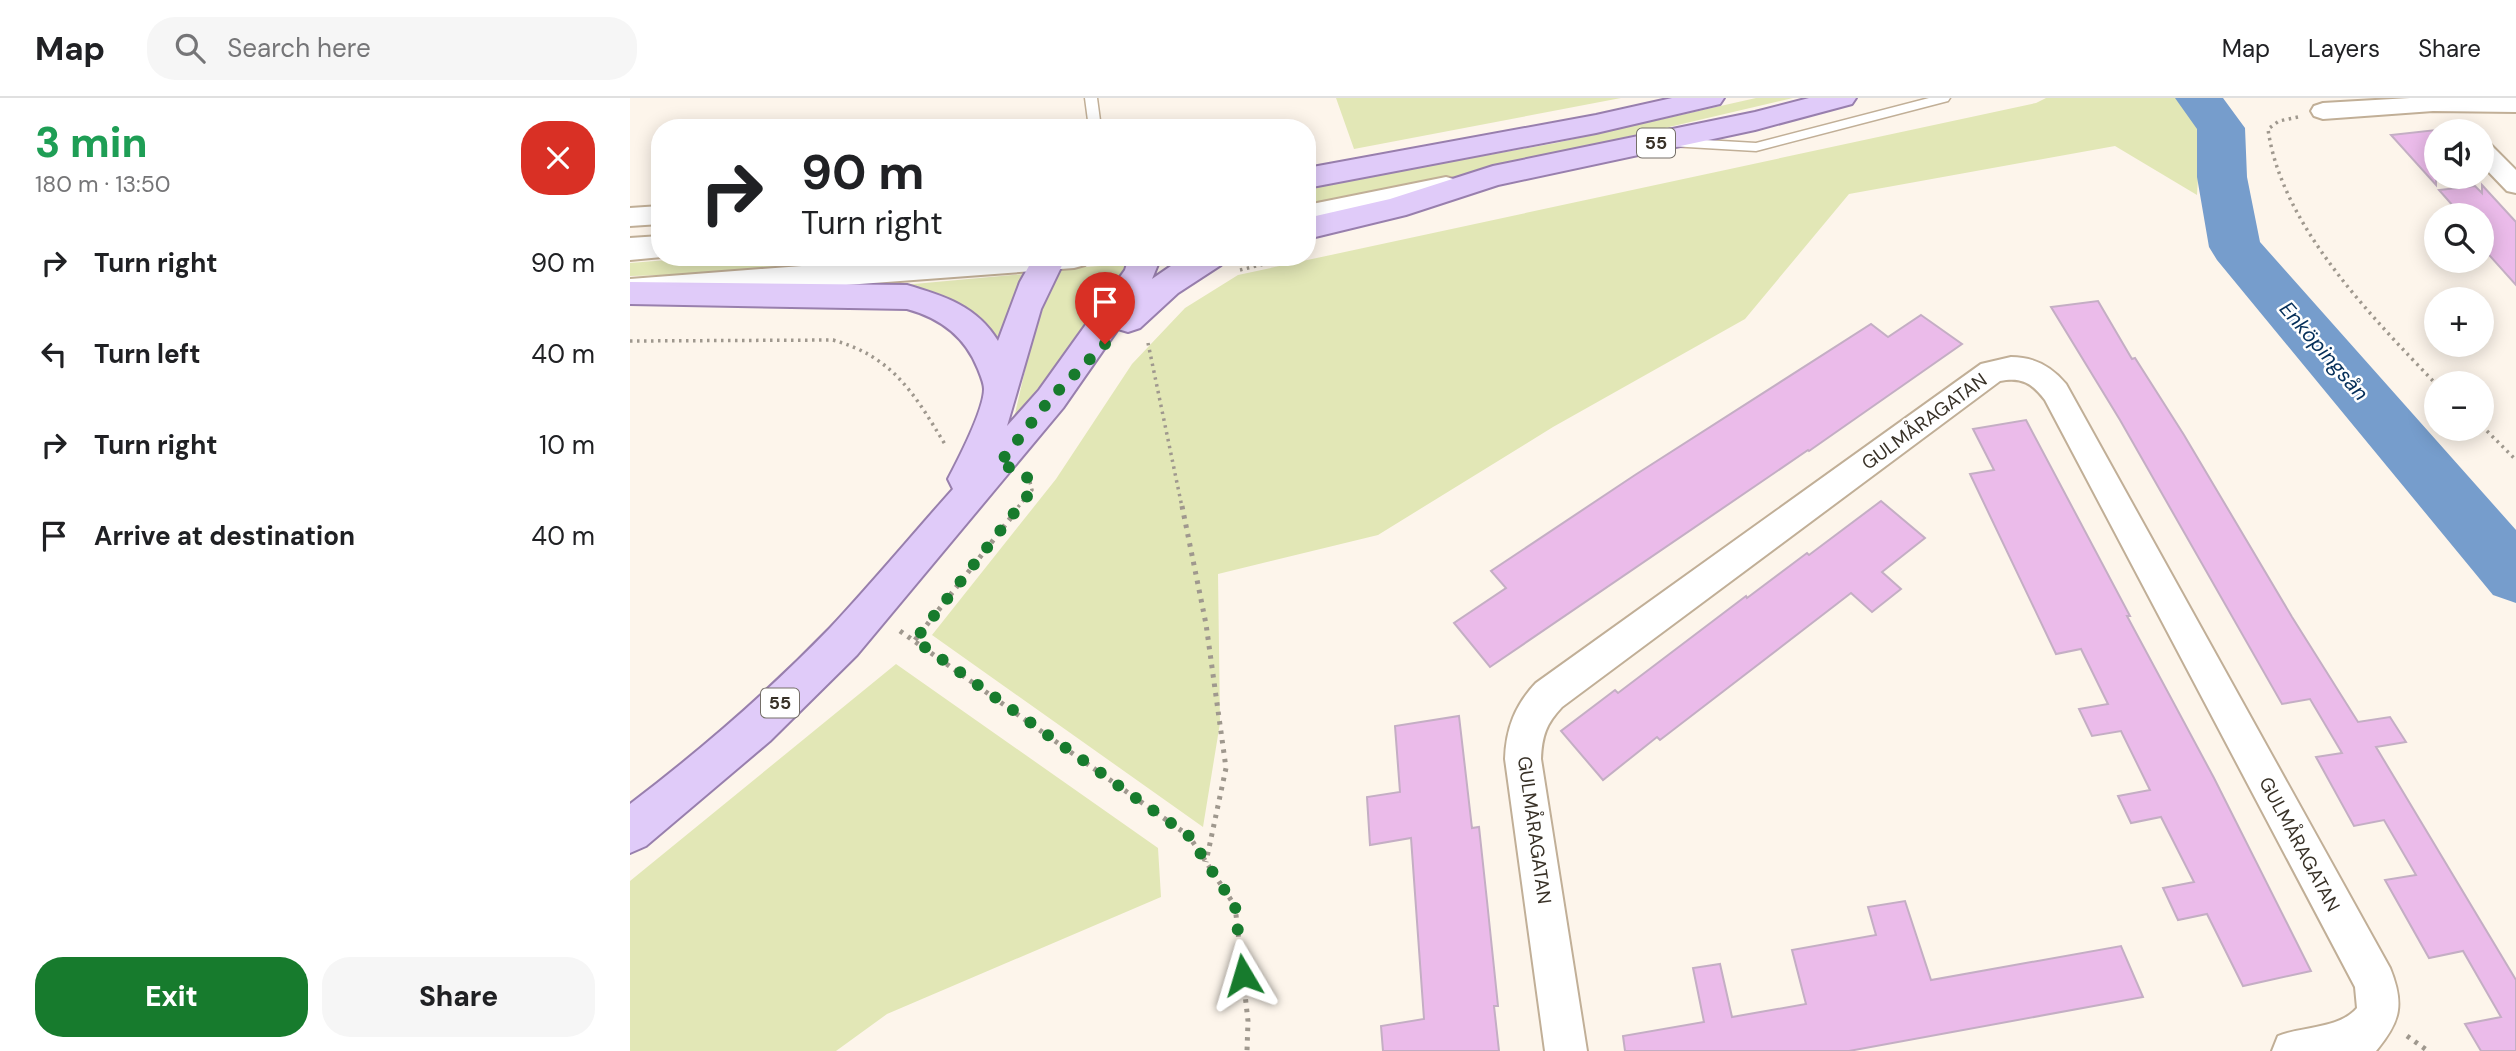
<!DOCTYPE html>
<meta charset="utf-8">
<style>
body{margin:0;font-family:"DM Sans",sans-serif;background:#f6f6f6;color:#202124;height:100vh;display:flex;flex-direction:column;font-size:26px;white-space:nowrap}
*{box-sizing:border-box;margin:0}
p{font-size:23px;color:#757577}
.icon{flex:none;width:38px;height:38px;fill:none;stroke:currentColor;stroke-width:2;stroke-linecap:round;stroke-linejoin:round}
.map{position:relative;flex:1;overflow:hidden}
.details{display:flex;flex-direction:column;background:#fff;width:630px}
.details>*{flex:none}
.banner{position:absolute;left:21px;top:21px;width:665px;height:147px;border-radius:28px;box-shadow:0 4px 18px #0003;background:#fff;color:#202124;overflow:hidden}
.fabs{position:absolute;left:1794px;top:21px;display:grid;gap:14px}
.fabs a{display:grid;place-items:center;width:70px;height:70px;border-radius:50%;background:#fff;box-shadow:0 4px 18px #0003;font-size:35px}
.pin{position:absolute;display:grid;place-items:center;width:60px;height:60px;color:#fff;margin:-72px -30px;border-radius:50% 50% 50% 0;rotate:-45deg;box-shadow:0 0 7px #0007}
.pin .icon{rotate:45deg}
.me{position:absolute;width:77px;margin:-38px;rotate:353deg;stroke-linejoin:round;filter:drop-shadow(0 0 5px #0008)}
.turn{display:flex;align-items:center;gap:24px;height:147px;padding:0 35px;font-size:32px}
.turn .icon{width:91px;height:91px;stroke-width:2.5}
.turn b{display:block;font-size:49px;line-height:60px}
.round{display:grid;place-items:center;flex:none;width:74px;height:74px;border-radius:28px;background:#f6f6f6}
.head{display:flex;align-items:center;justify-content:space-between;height:119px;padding:0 35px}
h1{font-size:42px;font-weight:800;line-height:52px;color:#1e9e55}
.primary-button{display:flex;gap:14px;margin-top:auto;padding:14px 35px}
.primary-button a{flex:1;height:80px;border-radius:28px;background:#177b2d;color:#fff;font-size:28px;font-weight:800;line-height:80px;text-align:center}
.primary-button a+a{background:#f6f6f6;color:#202124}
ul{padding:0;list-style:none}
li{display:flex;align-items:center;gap:21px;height:91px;padding:0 35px}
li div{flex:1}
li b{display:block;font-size:26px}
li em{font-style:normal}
header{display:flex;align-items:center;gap:42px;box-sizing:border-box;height:98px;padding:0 35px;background:#fff;border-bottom:2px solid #e0e0e0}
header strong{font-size:33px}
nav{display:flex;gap:38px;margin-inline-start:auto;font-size:24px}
.search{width:490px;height:63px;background:#f6f6f6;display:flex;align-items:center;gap:18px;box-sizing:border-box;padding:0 24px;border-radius:28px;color:#757577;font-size:26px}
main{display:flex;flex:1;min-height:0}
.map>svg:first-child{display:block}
</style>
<header>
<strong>Map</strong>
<div class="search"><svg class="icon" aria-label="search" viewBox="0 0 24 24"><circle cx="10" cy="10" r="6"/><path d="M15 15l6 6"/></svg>Search here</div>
<nav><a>Map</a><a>Layers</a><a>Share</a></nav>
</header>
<main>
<section class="details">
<div class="head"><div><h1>3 min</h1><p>180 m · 13:50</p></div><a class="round" style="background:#d93025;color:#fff"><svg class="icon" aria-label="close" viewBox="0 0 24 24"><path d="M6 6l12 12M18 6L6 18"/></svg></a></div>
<ul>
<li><svg class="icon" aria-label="right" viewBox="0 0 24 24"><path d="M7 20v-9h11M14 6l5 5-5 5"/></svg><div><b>Turn right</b></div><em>90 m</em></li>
<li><svg class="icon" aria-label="left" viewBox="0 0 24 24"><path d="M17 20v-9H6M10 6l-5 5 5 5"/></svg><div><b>Turn left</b></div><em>40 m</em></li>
<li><svg class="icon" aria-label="right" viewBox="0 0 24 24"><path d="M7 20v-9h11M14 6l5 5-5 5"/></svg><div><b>Turn right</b></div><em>10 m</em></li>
<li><svg class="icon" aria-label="arrive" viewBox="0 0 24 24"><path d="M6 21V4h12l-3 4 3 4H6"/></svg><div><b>Arrive at destination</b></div><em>40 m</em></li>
</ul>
<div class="primary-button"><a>Exit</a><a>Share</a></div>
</section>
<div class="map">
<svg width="1886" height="953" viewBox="0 0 1886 953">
<rect width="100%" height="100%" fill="#fdf5eb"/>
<!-- green -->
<path fill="#e2e7b6" d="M 706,0 L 991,0 L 724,51 Z
M 1126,0 L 1163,0 L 677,114 L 677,89 L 926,45 Z
M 1416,0 L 1548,0 L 1571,28 L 1567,97 L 1485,48 L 1219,96 L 1115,221 L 923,329 L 748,437 L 588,476 L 590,625 L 573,729 L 302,537 L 426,381 L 502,266 L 555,210 L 608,177 L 1406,5 Z
M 76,159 L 366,159 L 151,174 L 0,178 L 0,165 Z
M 495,166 L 496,179 L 388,321 L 384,320 L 411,203 L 431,171 Z
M 394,176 L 375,244 L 370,244 C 345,206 316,197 273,187 Z
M 266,566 L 528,750 L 531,799 L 257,916 L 206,953 L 0,953 L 0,783 Z"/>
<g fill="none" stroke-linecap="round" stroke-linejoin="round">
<!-- river -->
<path fill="#769dcc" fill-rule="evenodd" d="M 1545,0 L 1593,0 L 1615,30 L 1617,79 L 1630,144 L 1886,432 L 1886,505 L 1863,497 L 1587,162 L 1579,149 L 1567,79 L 1567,31 Z"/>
</g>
<!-- building -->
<path fill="#ebbbea" stroke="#c4aec4" stroke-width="2" d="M 1806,32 L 1806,87 L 1761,37 Z
M 1852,87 L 1886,124 L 1886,187 L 1852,149 L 1852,117 L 1831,117 L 1809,92 L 1845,88 L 1852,95 Z
M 1468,203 L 1502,261 L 1505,260 L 1554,337 L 1662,519 L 1728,624 L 1760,619 L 1776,644 L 1746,649 L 1886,882 L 1886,953 L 1851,953 L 1835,926 L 1871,919 L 1833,853 L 1799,860 L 1755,782 L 1786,777 L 1754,722 L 1724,728 L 1686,659 L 1712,655 L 1680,601 L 1652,606 L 1490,322 L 1421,209 Z
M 1291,217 L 1332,246 L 1179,353 L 1178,352 L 860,569 L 824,525 L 876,490 L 861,473 L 1005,377 L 1241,226 L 1258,239 Z
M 1396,322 L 1500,518 L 1497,518 L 1584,680 L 1681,873 L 1613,888 L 1577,816 L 1548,822 L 1533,790 L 1564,784 L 1531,719 L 1501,725 L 1488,698 L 1520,692 L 1491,633 L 1462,638 L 1449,611 L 1478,606 L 1451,551 L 1426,556 L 1340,376 L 1364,372 L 1343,331 Z
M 1251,403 L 1295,440 L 1252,474 L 1271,491 L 1242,514 L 1221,495 L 1030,642 L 1027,639 L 973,682 L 931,633 L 985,592 L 988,595 L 1116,498 L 1117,500 L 1177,455 L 1179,457 Z
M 829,618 L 842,730 L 849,729 L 857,803 L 868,908 L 864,908 L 869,953 L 753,953 L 751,928 L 794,921 L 781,740 L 740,747 L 737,699 L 770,694 L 765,628 Z
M 1275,803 L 1301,882 L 1491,848 L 1513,899 L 1219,953 L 995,953 L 993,938 L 1074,924 L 1063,870 L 1090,866 L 1102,919 L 1176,906 L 1162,852 L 1246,837 L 1238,809 Z"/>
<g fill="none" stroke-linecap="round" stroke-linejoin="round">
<defs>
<path id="service" d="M 455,0 L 467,0 L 471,30 L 459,30 Z
M 1299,0 L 1320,0 L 1318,3 L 1126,53 L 1040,48 L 1033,44 L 1040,40 L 1126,45 Z"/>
<path id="minor" d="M 1780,0 L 1886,0 L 1886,14 L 1803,13 L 1693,21 L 1684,18 L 1681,13 L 1684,8 L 1693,5 Z
M 1852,45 L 1861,47 L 1886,72 L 1886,95 L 1877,93 L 1852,67 Z
M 30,108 L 30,126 L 0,128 L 0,110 Z
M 1381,259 C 1404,259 1421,268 1436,286 L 1760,870 C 1775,907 1770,924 1746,953 L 1642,953 L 1648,938 C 1673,928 1709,931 1727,910 L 1725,889 L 1415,302 C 1402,285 1392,279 1370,283 L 932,609 C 916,626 912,638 911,661 L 957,953 L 915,953 L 875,661 C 876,631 885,607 906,585 L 1351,266 Z"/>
<path id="secondary" d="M 816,79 L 827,82 L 831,89 L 827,96 L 677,127 L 677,107 Z
M 30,138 L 32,159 L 0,162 L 0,140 Z
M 291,159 L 460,159 L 455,167 L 444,170 L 0,203 L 0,181 Z"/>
<path id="primary" d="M 1042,0 L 1094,0 L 1090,6 L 966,35 L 677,90 L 677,70 L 966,17 Z
M 1179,0 L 1226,0 L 1222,6 L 1125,32 L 868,87 L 776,117 L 677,141 L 677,120 L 760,101 L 863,68 L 1125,14 Z
M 404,159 L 436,159 L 411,211 L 377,328 L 409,292 L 495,172 L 499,159 L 531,159 L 522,181 L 554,159 L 596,159 L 591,167 L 548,195 L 510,230 L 498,234 L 488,231 L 433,310 L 227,557 L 140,643 L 16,748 L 0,755 L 0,706 C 71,652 138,594 200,530 C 242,485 282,437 323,391 L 318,381 C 328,362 354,311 354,291 C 354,285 350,276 348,271 C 335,238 310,220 277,211 L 0,206 L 0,184 L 277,187 C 314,198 347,208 368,243 L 390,184 Z"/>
</defs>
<!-- service casing -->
<use href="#service" stroke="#c1af97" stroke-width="3"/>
<!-- minor casing -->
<use href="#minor" stroke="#c1af97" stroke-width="4"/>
<!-- secondary casing -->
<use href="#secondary" stroke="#c1af97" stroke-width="4"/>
<!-- primary casing -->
<use href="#primary" stroke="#987fad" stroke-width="4"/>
<!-- path-far1 -->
<path stroke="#9f988e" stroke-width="3.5" stroke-dasharray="2.5 4.5" stroke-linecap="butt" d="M 1668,19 L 1649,23 L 1638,31 C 1651,127 1741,218 1806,286
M 610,172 L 663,159
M 0,243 L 203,242 C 264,259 285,297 316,348
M 518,245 L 552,409
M 1852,328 L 1886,362
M 388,409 L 402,392 L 399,380"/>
<!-- path -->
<path stroke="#9f988e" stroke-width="5" stroke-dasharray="3.5 6" stroke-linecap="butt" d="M 552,408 L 576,526 L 596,670 L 576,764
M 270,533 L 559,738 L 605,808 L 618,923 L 617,953
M 285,542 L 390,408
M 1777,938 L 1798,953"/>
<!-- service -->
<use href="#service" fill="#fff" fill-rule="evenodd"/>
<!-- minor -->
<use href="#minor" fill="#fff" fill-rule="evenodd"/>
<!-- secondary -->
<use href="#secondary" fill="#fff" fill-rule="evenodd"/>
<!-- primary -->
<use href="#primary" fill="#e0cbf9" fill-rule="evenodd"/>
</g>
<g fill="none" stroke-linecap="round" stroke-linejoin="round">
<!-- route -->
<path stroke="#177b2d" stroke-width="12" stroke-dasharray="0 21.6" d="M 475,246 L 421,300 L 368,367 C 387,371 397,371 402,392 L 285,542 L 559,738 L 605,808 L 613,877"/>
</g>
<g text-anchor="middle" stroke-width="5" stroke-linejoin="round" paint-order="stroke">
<!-- shield labels -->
<g fill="#fff" stroke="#746f68" stroke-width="2">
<rect x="1007" y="30.5" width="38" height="29" rx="5"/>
<rect x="131" y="590.5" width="38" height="29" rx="5"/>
</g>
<g font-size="18" font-weight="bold" fill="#383127">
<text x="1026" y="51">55</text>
<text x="150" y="611">55</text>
</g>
<!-- street labels -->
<g font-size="19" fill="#383127" stroke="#fff">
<text transform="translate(1294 323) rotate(-36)" y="7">GULMÅRAGATAN</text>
<text transform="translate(905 732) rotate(82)" y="7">GULMÅRAGATAN</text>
<text transform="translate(1670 746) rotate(62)" y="7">GULMÅRAGATAN</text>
</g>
<!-- water labels -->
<g font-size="21" font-style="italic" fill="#042e59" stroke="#fff">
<text transform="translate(1694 253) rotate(49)" y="7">Enköpingsån</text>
</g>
</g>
</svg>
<div class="fabs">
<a><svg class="icon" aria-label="sound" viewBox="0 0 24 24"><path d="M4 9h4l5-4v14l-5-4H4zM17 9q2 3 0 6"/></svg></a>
<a><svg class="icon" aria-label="search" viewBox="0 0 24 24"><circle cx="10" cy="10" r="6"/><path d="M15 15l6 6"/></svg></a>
<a>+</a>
<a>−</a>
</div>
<div class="pin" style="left:475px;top:246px;background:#d93025"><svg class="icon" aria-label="arrive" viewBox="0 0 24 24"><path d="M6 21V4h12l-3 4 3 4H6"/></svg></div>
<svg class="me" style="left:613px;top:877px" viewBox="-20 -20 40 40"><path d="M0-17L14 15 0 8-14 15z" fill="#177b2d" stroke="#fff" stroke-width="4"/></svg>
<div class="banner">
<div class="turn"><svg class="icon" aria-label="right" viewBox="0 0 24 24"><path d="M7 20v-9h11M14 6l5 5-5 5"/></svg><div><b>90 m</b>Turn right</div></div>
</div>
</div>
</main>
